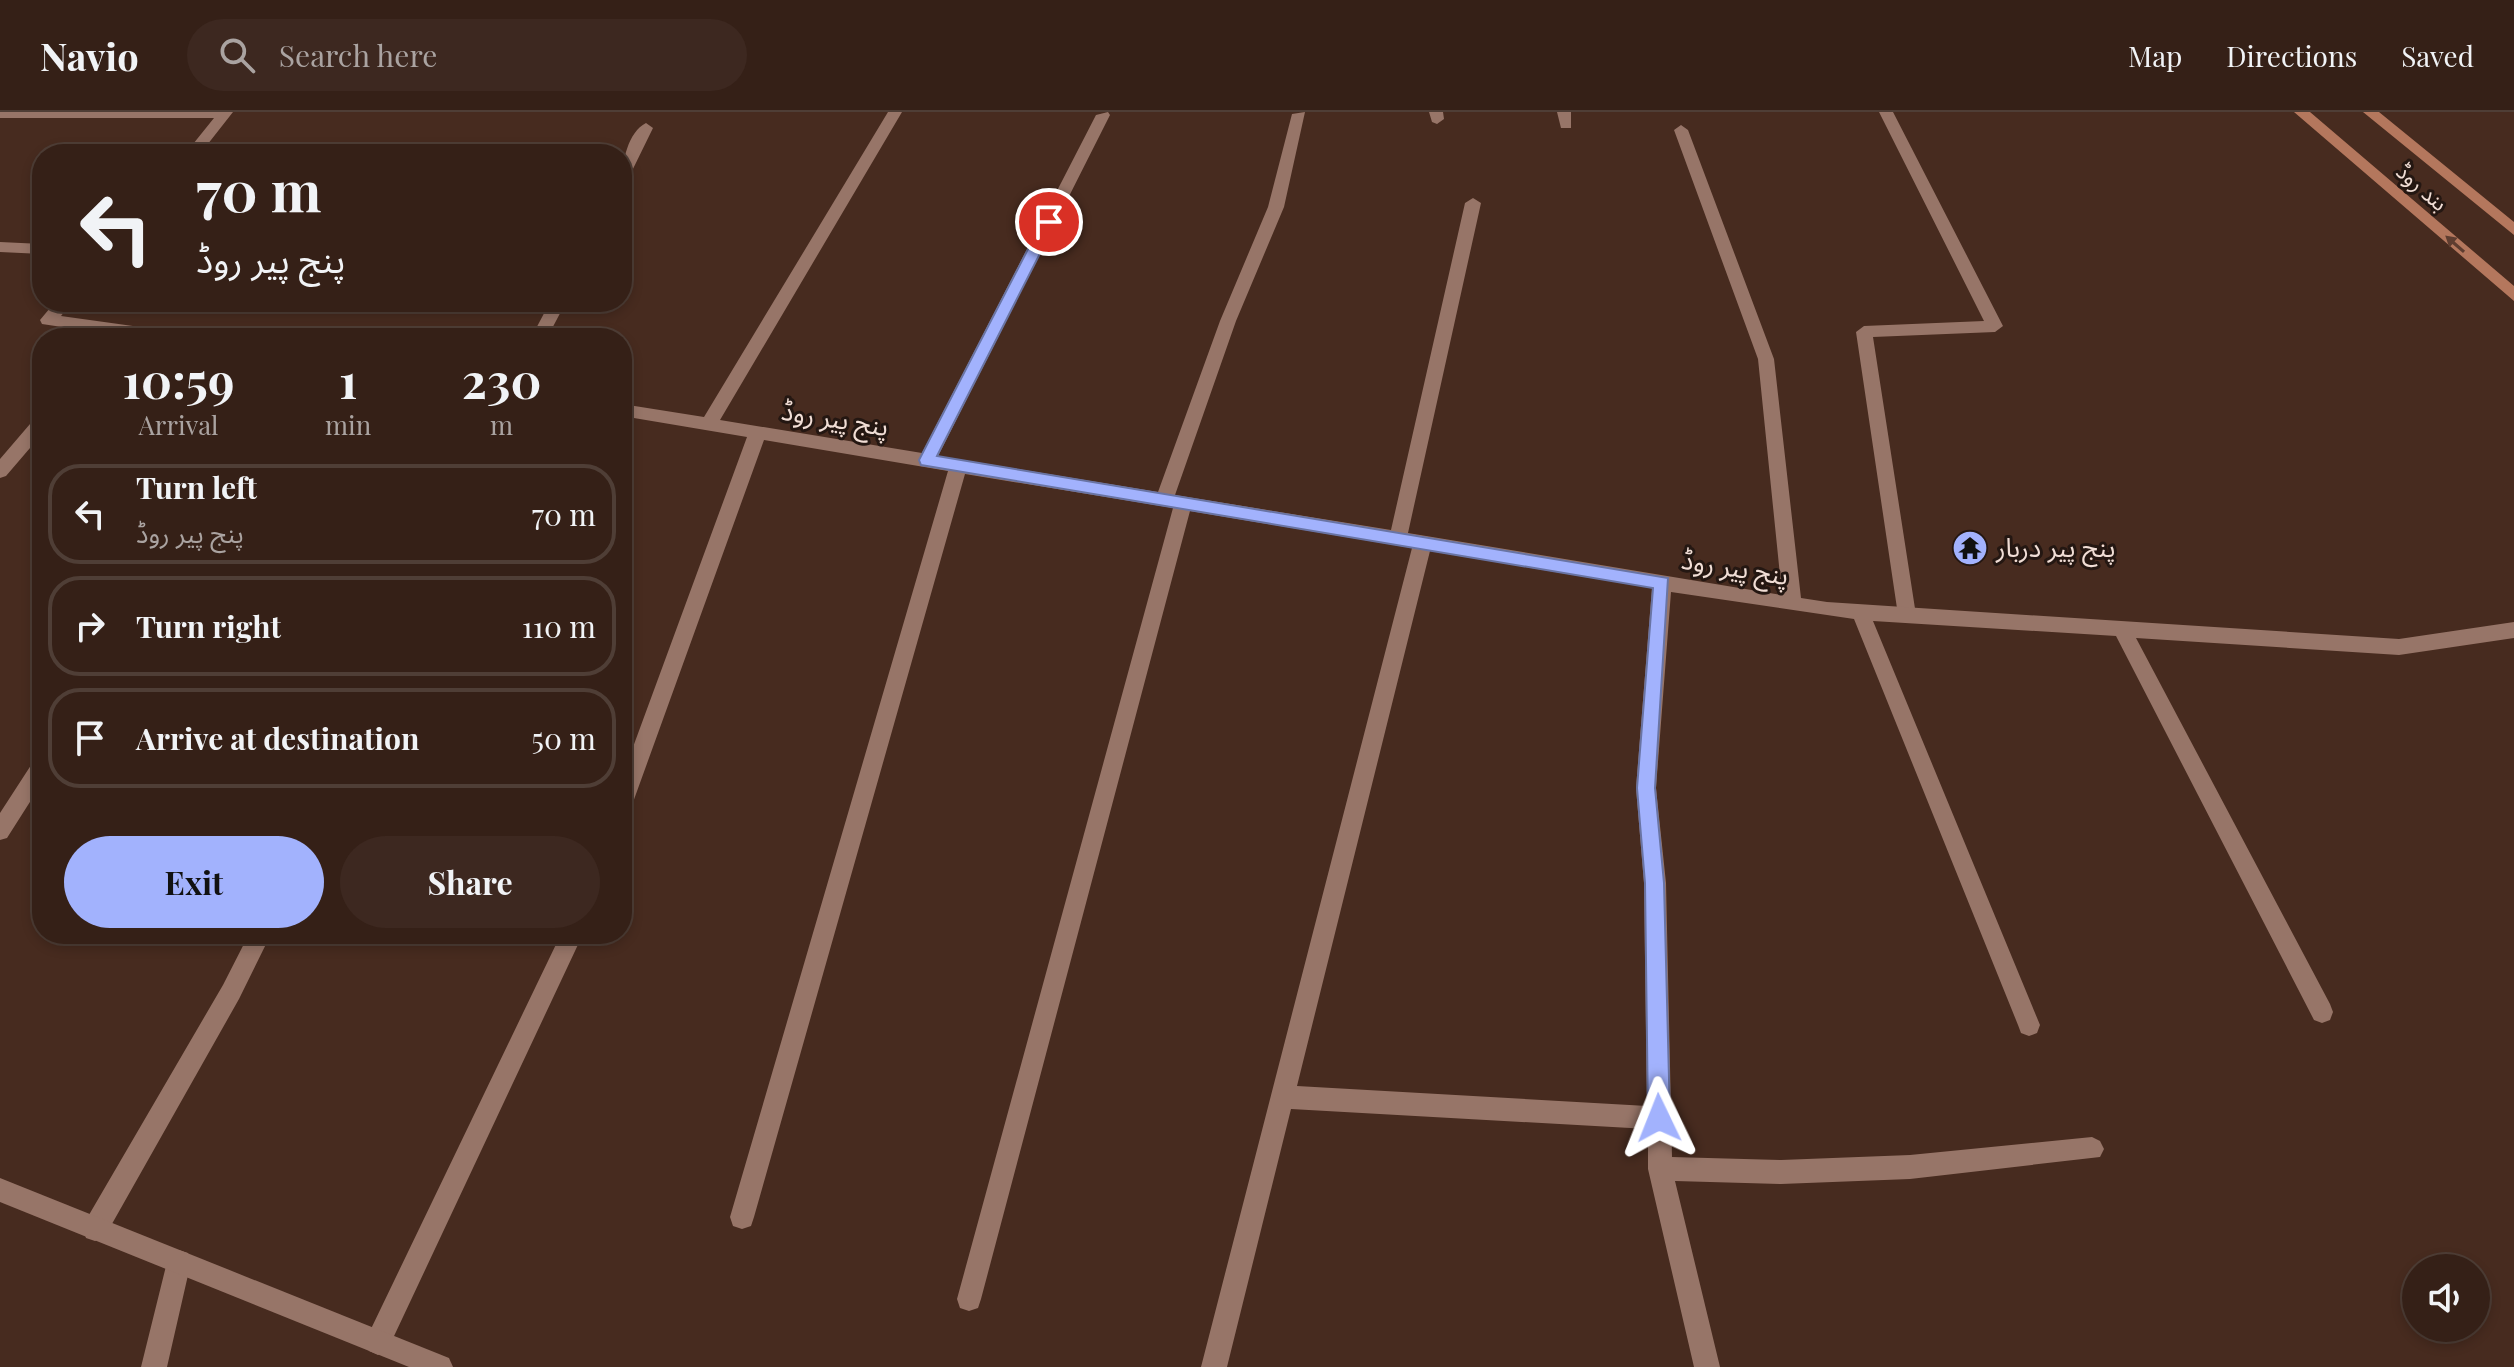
<!DOCTYPE html>
<meta charset="utf-8">
<style>
body{margin:0;font-family:"Playfair Display","Noto Sans Arabic",serif;background:#3d2820;color:#f1f3f6;height:100vh;display:flex;flex-direction:column;font-size:30px;white-space:nowrap}
*{box-sizing:border-box;margin:0}
p{font-size:26px;color:#aaa3a1}
.icon{flex:none;width:44px;height:44px;fill:none;stroke:currentColor;stroke-width:2;stroke-linecap:round;stroke-linejoin:round}
.map{position:relative;flex:1;overflow:hidden}
.drawer{position:absolute;left:32px;top:216px;width:600px;height:616px;display:flex;flex-direction:column;background:#352017;border-radius:32px;box-shadow:0 4px 12px #0003,0 0 0 2px #4f3e36}
.drawer>*{flex:none}
.guide{position:absolute;left:32px;top:32px;width:600px;height:168px;border-radius:32px;box-shadow:0 4px 12px #0003,0 0 0 2px #4f3e36;background:#352017;color:#f1f3f6;overflow:hidden}
.controls{position:absolute;left:2402px;top:1142px;display:grid;gap:16px}
.controls a{display:grid;place-items:center;width:88px;height:88px;border-radius:50%;background:#352017;box-shadow:0 4px 12px #0003,0 0 0 2px #4f3e36;font-size:40px}
.pin{position:absolute;display:grid;place-items:center;width:68px;height:68px;color:#fff;margin:-34px;border:4px solid #fff;border-radius:50%;box-shadow:0 2px 8px #0007}
.me{position:absolute;width:88px;margin:-44px;rotate:358deg;stroke-linejoin:round;filter:drop-shadow(0 0 6px #0008)}
.turn{display:flex;align-items:center;gap:28px;height:168px;padding:0 32px;font-size:36px}
.turn .icon{width:104px;height:104px;stroke-width:2.5}
.turn b{display:block;font-size:56px;line-height:68px}
.eta{display:flex;justify-content:space-evenly;align-items:center;height:136px;text-align:center}
.eta b{font-size:48px;font-weight:700;line-height:56px}
.action{display:flex;gap:16px;margin-top:auto;padding:16px 32px}
.action a{flex:1;height:92px;border-radius:48px;background:#a2b2fd;color:#111;font-size:32px;font-weight:700;line-height:92px;text-align:center}
.action a+a{background:#3d2820;color:#f1f3f6}
ul{padding:0;list-style:none}
li{display:flex;align-items:center;gap:24px;height:100px;margin:0 16px 12px;padding:0 16px;border:4px solid #4f3e36;border-radius:32px}
li div{flex:1}
li b{display:block;font-size:30px}
li em{font-style:normal}
header{display:flex;align-items:center;gap:48px;box-sizing:border-box;height:112px;padding:0 40px;background:#352017;border-bottom:2px solid #4f3e36}
header strong{font-size:38px}
nav{display:flex;gap:44px;margin-inline-start:auto;font-size:28px}
.search{width:560px;height:72px;background:#3d2820;display:flex;align-items:center;gap:20px;box-sizing:border-box;padding:0 28px;border-radius:44px;color:#aaa3a1;font-size:30px}
.map>svg:first-child{display:block}
</style>
<header>
<strong>Navio</strong>
<div class="search"><svg class="icon" aria-label="search" viewBox="0 0 24 24"><circle cx="10" cy="10" r="6"/><path d="M15 15l6 6"/></svg>Search here</div>
<nav><a>Map</a><a>Directions</a><a>Saved</a></nav>
</header>
<div class="map">
<svg width="2514" height="1255" viewBox="0 0 2514 1255">
<rect width="100%" height="100%" fill="#472b1f"/>
<g fill="none" stroke-linecap="round" stroke-linejoin="round">
<!-- service -->
<path fill="#977568" fill-rule="evenodd" d="M 1429,0 L 1443,0 L 1444,7 L 1437,12 L 1432,10 Z
M 1557,0 L 1571,0 L 1571,16 L 1561,16 Z
M 1879,0 L 1893,0 L 2003,214 L 1995,220 L 1873,225 L 1916,503 L 1907,511 L 1898,503 L 1856,220 L 1864,214 L 1984,209 Z"/>
<!-- minor -->
<path fill="#977568" fill-rule="evenodd" d="M 0,0 L 233,0 L 200,42 L 185,42 L 214,6 L 0,6 Z
M 888,0 L 902,0 L 720,308 L 922,341 L 1096,3 L 1108,0 L 1110,3 L 938,344 L 1158,380 L 1220,209 L 1268,95 L 1292,2 L 1305,0 L 1284,95 L 1236,209 L 1175,383 L 1391,418 L 1465,91 L 1473,86 L 1481,91 L 1408,421 L 1782,483 L 1758,247 L 1674,18 L 1681,13 L 1688,18 L 1774,247 L 1801,486 L 1827,490 L 2399,527 L 2514,510 L 2514,526 L 2399,543 L 2136,526 L 2330,892 L 2333,900 L 2330,908 L 2322,911 L 2314,908 L 2116,524 L 1873,509 L 2040,913 L 2037,921 L 2029,924 L 2021,921 L 2018,913 L 1854,507 L 1671,480 L 1656,676 L 1666,771 L 1672,1045 L 1781,1048 L 1910,1043 L 2092,1025 L 2100,1029 L 2104,1037 L 2100,1045 L 1910,1067 L 1781,1072 L 1675,1069 L 1720,1255 L 1694,1255 L 1648,1057 L 1648,1017 L 1291,997 L 1227,1255 L 1201,1255 L 1412,436 L 1190,399 L 981,1187 L 978,1196 L 969,1199 L 960,1196 L 957,1187 L 1173,396 L 965,362 L 754,1105 L 751,1114 L 742,1117 L 733,1114 L 730,1105 L 948,359 L 764,328 L 632,693 L 629,699 L 622,702 L 622,665 L 747,325 L 622,304 L 622,292 L 704,305 ZM 1430,439 L 1652,476 L 1636,676 L 1644,771 L 1647,994 L 1297,974 Z
M 646,11 L 653,16 L 630,63 L 622,68 C 622,50 628,20 646,11 Z
M 0,130 L 42,132 L 42,142 L 0,140 Z
M 55,190 L 72,190 L 61,204 L 176,220 L 184,226 L 135,226 L 42,212 L 40,208 Z
M 550,190 L 566,190 L 547,226 L 531,226 Z
M 42,304 L 42,322 L 6,364 L 0,366 L 0,347 L 36,305 Z
M 42,644 L 42,671 L 7,726 L 0,728 L 0,701 L 35,647 Z
M 249,822 L 271,822 L 239,887 L 104,1126 L 95,1129 L 86,1126 L 83,1117 L 86,1108 L 223,873 Z
M 561,822 L 583,822 L 387,1239 L 378,1243 L 369,1239 L 365,1230 L 369,1221 Z
M 179,1138 L 188,1141 L 191,1150 L 167,1255 L 141,1255 L 167,1150 L 170,1141 Z"/>
<!-- tertiary -->
<path fill="#977568" fill-rule="evenodd" d="M 0,1066 L 449,1246 L 453,1255 L 409,1255 L 0,1090 Z"/>
<!-- secondary -->
<path fill="#b4775d" fill-rule="evenodd" d="M 2294,0 L 2310,0 L 2514,174 L 2514,189 Z
M 2363,0 L 2379,0 L 2514,110 L 2514,123 Z"/>
</g>
<!-- one-way arrows -->
<defs><path id="oneway-solid" d="M-6-.8H1V-3.2L6.5 0L1 3.2V.8H-6Z" transform="scale(2)"/></defs>
<use fill="#5e3d30" href="#oneway-solid" transform="translate(2455 132) rotate(-139)"/>
<!-- route -->
<path fill="#a2b2fd" stroke="#6974a4" stroke-width="2" d="M 1049,105 L 1056,110 L 937,344 L 1668,466 L 1655,676 L 1664,771 L 1670,1006 L 1666,1013 L 1659,1016 L 1652,1013 L 1648,1006 L 1645,771 L 1637,676 L 1653,476 L 921,353 L 919,348 L 1042,110 Z"/>
<!-- icons -->
<defs>
<symbol id="temple-disc" viewBox="-11 -11 22 22"><circle r="9.5" fill="#a2b2fd" stroke="#241712"/><path d="M0-6L5-2H3V0L6.5 2.5H4V6H1.5V3h-3V6H-4V2.5H-6.5L-3 0V-2H-5Z" fill="#111"/></symbol>
</defs>
<g fill-rule="evenodd">
<use href="#temple-disc" x="1950" y="416" width="40" height="40"/>
</g>
<g text-anchor="middle" stroke-width="6" stroke-linejoin="round" paint-order="stroke">
<!-- far-street labels -->
<g font-size="22" fill="#f1ded6" stroke="#241712">
<text transform="translate(2422 75) rotate(41)" y="8">بند روڈ</text>
</g>
<!-- street labels -->
<g font-size="26" fill="#f1ded6" stroke="#241712">
<text transform="translate(835 307) rotate(9)" y="9">پنج پیر روڈ</text>
<text transform="translate(1735 456) rotate(9)" y="9">پنج پیر روڈ</text>
</g>
<!-- poi labels -->
<g font-size="26" fill="#f1ded6" stroke="#241712" text-anchor="start">
<text x="1996" y="445">پنج پیر دربار</text>
</g>
</g>
</svg>
<div class="controls">
<a><svg class="icon" aria-label="sound" viewBox="0 0 24 24"><path d="M4 9h4l5-4v14l-5-4H4zM17 9q2 3 0 6"/></svg></a>
</div>
<div class="pin" style="left:1049px;top:110px;background:#d93025"><svg class="icon" aria-label="arrive" viewBox="0 0 24 24"><path d="M6 21V4h12l-3 4 3 4H6"/></svg></div>
<svg class="me" style="left:1659px;top:1006px" viewBox="-20 -20 40 40"><path d="M0-17L14 15 0 8-14 15z" fill="#a2b2fd" stroke="#fff" stroke-width="4"/></svg>
<div class="guide">
<div class="turn"><svg class="icon" aria-label="left" viewBox="0 0 24 24"><path d="M17 20v-9H6M10 6l-5 5 5 5"/></svg><div><b>70 m</b>پنج پیر روڈ</div></div>
</div>
<section class="drawer">
<div class="eta">
<div><b>10:59</b><p>Arrival</p></div>
<div><b>1</b><p>min</p></div>
<div><b>230</b><p>m</p></div>
</div>
<ul>
<li><svg class="icon" aria-label="left" viewBox="0 0 24 24"><path d="M17 20v-9H6M10 6l-5 5 5 5"/></svg><div><b>Turn left</b><p>پنج پیر روڈ</p></div><em>70 m</em></li>
<li><svg class="icon" aria-label="right" viewBox="0 0 24 24"><path d="M7 20v-9h11M14 6l5 5-5 5"/></svg><div><b>Turn right</b></div><em>110 m</em></li>
<li><svg class="icon" aria-label="arrive" viewBox="0 0 24 24"><path d="M6 21V4h12l-3 4 3 4H6"/></svg><div><b>Arrive at destination</b></div><em>50 m</em></li>
</ul>
<div class="action"><a>Exit</a><a>Share</a></div>
</section>
</div>
